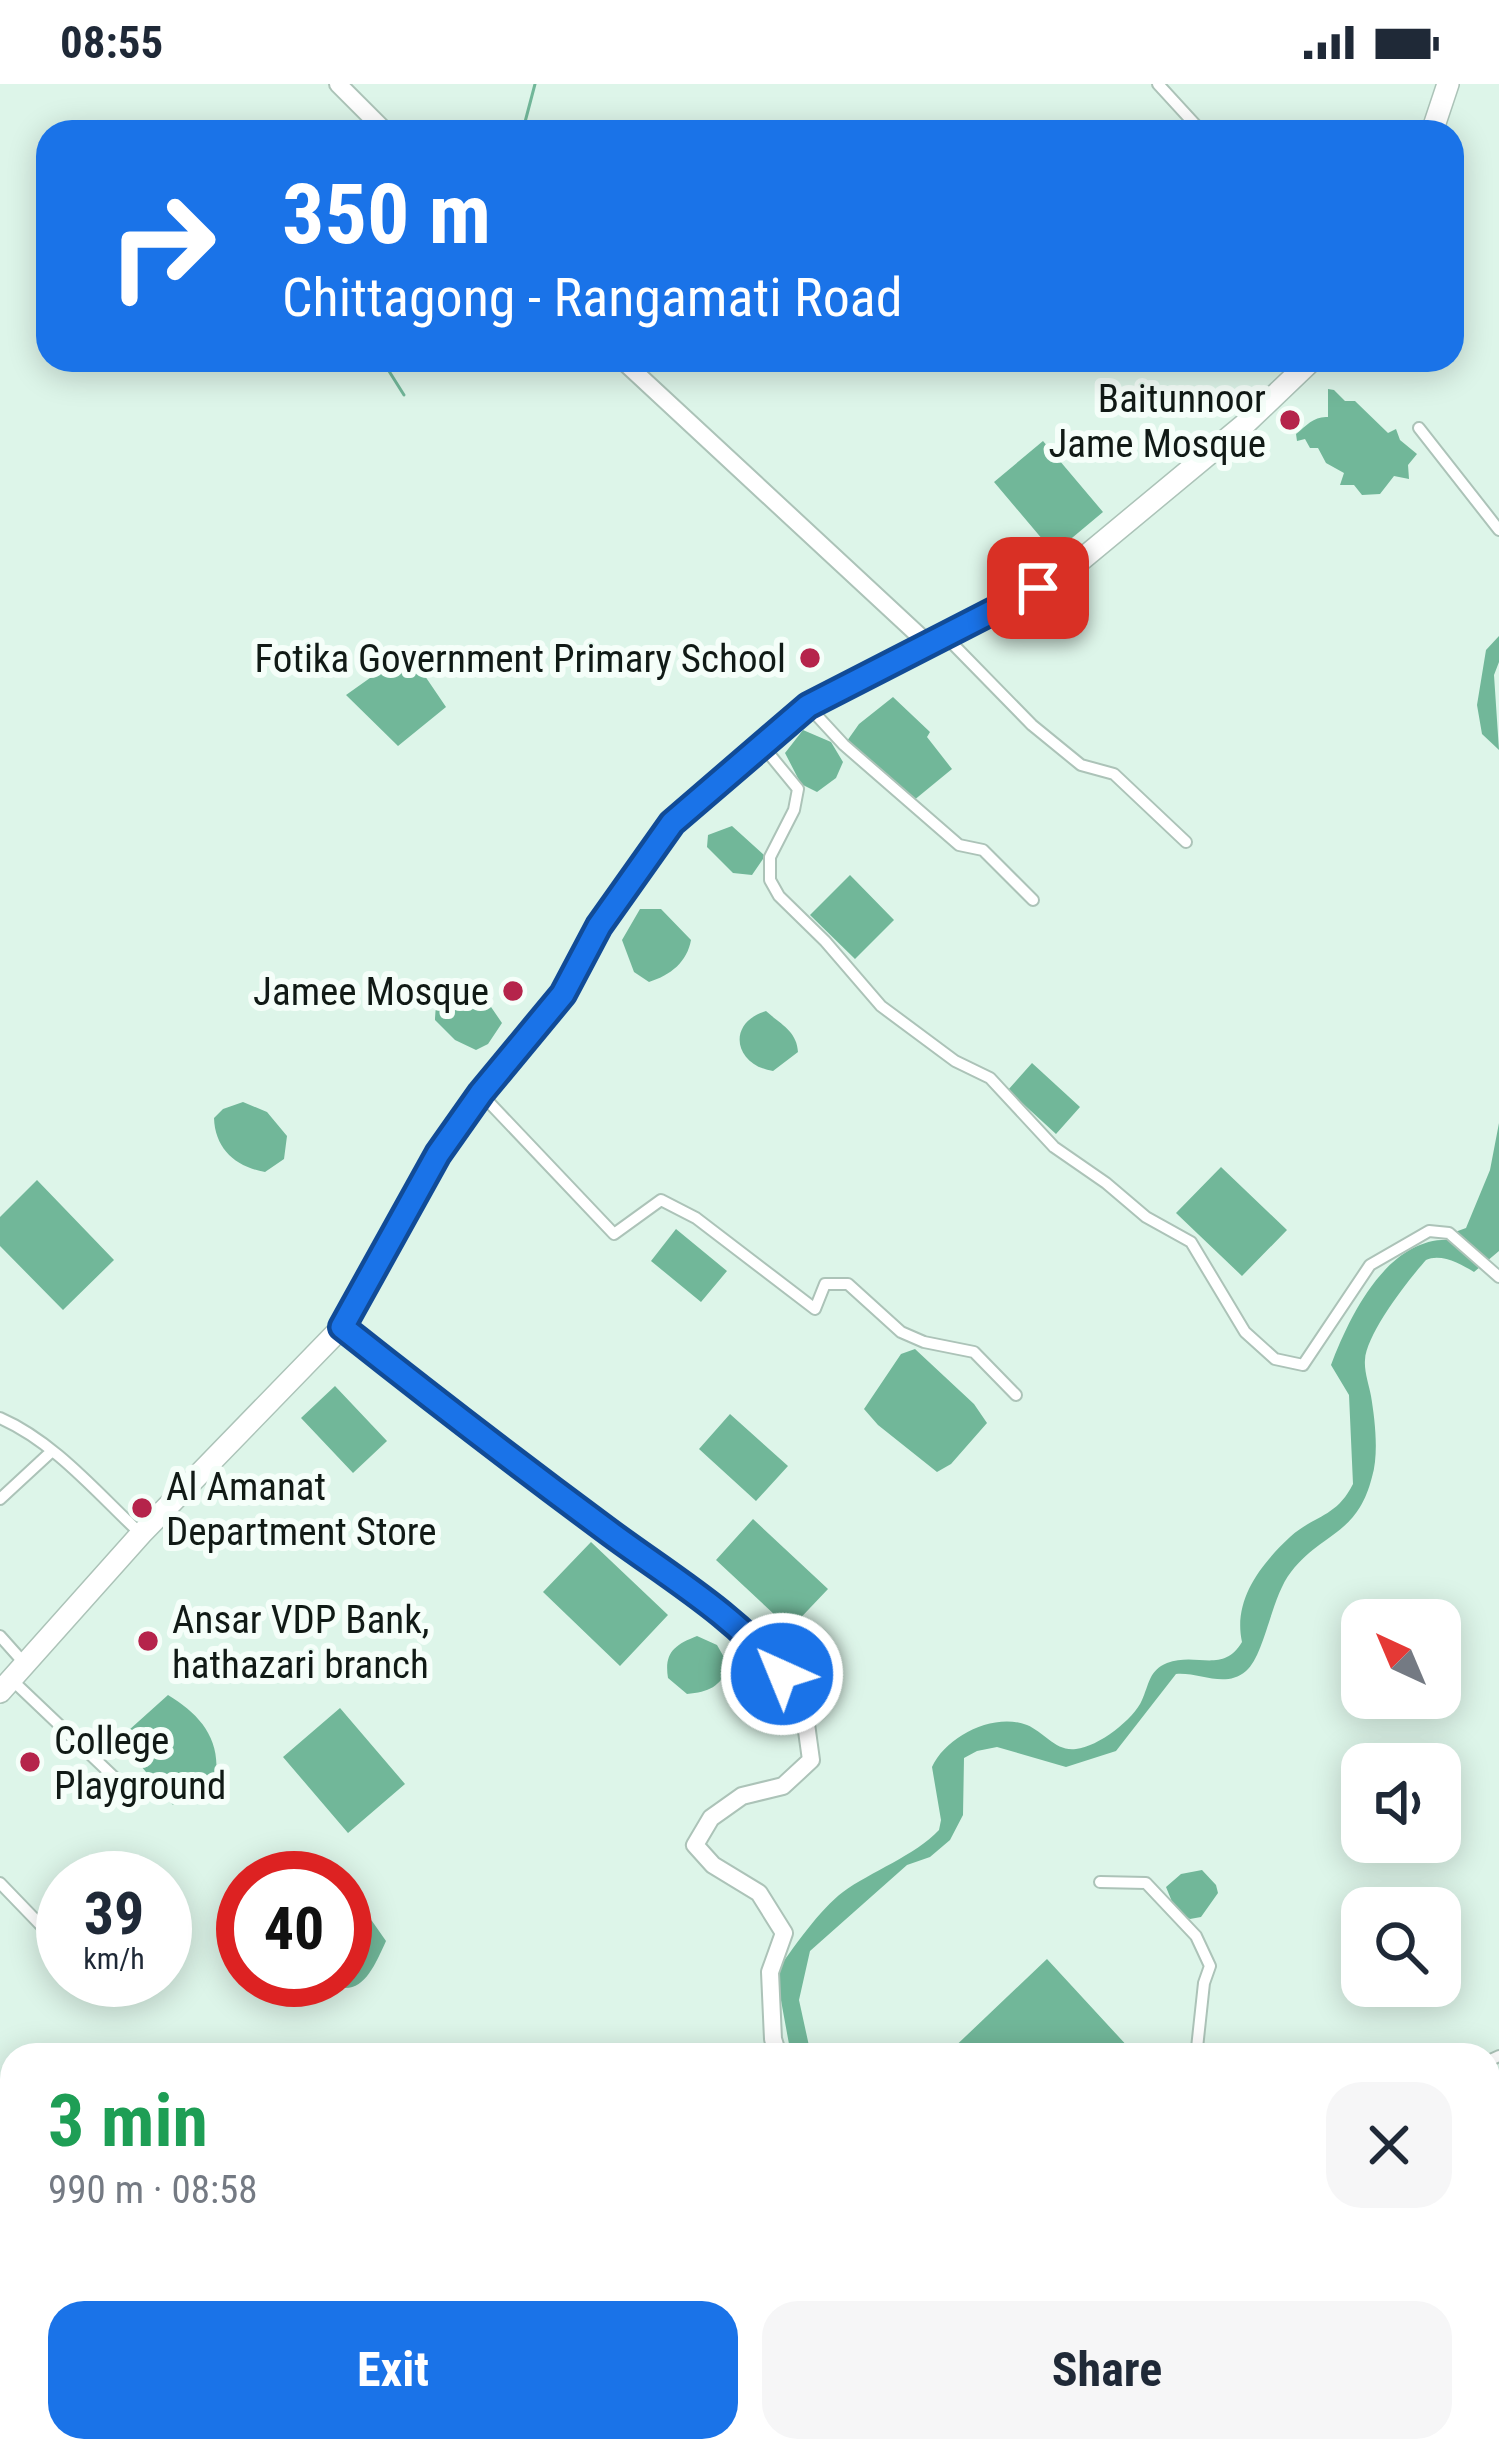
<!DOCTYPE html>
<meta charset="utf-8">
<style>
body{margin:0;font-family:"Roboto Condensed",sans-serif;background:#f6f6f7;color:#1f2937;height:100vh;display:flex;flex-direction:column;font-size:45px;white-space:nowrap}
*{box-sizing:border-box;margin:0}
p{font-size:39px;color:#747a83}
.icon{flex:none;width:66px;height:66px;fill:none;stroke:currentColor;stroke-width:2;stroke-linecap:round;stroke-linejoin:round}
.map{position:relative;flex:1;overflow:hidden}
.sheet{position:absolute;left:0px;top:1959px;width:1500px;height:420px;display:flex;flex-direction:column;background:#fff;border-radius:36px 36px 0 0;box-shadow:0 6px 30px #0003}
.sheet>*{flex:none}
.banner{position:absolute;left:36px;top:36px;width:1428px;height:252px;border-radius:36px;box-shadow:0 6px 30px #0003;background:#1a73e8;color:#fff;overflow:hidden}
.needle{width:78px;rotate:316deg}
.fabs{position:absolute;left:1341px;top:1515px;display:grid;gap:24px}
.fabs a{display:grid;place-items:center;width:120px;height:120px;border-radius:24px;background:#fff;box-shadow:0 6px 30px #0003;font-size:60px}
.speed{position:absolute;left:36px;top:1767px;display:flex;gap:24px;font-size:60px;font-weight:700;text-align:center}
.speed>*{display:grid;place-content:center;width:156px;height:156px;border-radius:50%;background:#fff;box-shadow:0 6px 30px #0003;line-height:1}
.speed small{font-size:30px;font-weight:400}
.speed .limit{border:18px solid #d22;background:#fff;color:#111}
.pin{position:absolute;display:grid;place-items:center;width:102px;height:102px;color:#fff;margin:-51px;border-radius:24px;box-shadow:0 6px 18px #0006}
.me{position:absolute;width:132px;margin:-66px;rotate:316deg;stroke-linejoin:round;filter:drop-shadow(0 0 9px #0008)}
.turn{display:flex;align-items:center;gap:42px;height:252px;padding:0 48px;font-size:54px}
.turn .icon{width:156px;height:156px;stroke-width:2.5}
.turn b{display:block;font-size:84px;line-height:102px}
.round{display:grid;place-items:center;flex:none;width:126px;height:126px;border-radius:36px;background:#f6f6f7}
.overview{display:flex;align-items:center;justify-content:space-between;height:204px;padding:0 48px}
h1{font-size:72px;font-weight:700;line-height:90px;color:#1e9e55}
.button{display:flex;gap:24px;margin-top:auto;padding:24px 48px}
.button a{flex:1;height:138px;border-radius:36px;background:#1a73e8;color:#fff;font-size:48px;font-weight:700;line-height:138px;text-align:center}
.button a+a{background:#f6f6f7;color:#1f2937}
.status{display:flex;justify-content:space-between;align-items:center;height:84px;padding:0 60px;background:#fff;direction:ltr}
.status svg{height:33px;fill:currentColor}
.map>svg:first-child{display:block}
</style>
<div class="status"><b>08:55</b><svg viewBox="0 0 49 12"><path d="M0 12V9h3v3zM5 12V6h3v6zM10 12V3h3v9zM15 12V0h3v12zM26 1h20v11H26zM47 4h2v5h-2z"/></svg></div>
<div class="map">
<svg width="1499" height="2379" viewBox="0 0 1499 2379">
<rect width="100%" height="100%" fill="#ddf5e9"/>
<!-- water -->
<path fill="#71b799" d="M 1328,305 L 1334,306 L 1345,317 L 1355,317 L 1388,349 L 1396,345 L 1400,356 L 1417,370 L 1408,381 L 1409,395 L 1394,392 L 1380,410 L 1362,411 L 1354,401 L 1340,401 L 1344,389 L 1326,379 L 1318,364 L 1310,364 L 1305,355 L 1297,357 L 1296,350 C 1307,341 1314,332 1328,333 Z
M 1043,357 L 1103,428 L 1054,469 L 994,398 Z
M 1499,552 L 1499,578 L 1494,591 L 1499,666 L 1482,650 L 1477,621 L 1486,566 Z
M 408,567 L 446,623 L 398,662 L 346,611 Z
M 893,613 L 930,648 L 927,653 L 952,685 L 913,717 L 847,657 L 859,640 Z
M 803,646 L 831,658 L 843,678 L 836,694 L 817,708 L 801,700 L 785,669 Z
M 732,742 L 765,772 L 752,791 L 733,789 L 707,763 L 708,751 Z
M 850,791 L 894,836 L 855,875 L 810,831 Z
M 640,825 L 661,825 L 691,856 C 687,878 671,891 649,898 L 634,888 L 622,856 Z
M 459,895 L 478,904 L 502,939 L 488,960 L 476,966 L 455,956 L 435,936 C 435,917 442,904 459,895 Z
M 766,927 C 780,940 797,947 798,968 L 773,987 C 734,981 726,939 766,927 Z
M 1032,979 L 1080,1023 L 1056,1050 L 1008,1006 Z
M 243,1018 L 267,1028 L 287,1052 L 284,1075 L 265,1088 C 236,1083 215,1065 214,1034 L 223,1025 Z
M 1499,1039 L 1499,1167 L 1474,1188 C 1461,1180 1441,1169 1426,1176 C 1409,1195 1366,1250 1365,1276 C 1364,1287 1369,1301 1371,1312 C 1375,1336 1379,1370 1372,1393 C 1357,1452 1323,1447 1291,1488 C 1271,1513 1265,1571 1246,1587 C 1225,1605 1200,1588 1176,1590 L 1116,1667 L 1066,1683 L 997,1663 L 977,1667 L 964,1674 L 963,1731 L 950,1756 L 930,1773 L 907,1781 L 810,1867 L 799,1916 L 811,1971 L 791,1971 L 776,1889 C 791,1866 821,1824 843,1808 C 870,1788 916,1771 939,1746 L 941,1736 L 932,1683 C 946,1652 994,1628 1027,1641 C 1044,1648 1056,1668 1076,1665 C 1098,1663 1134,1635 1142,1616 C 1149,1601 1149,1586 1167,1579 C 1197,1568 1223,1590 1242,1558 C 1233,1517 1259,1482 1290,1453 C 1314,1431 1336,1434 1353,1400 L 1349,1311 L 1331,1281 C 1350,1231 1388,1152 1451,1156 L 1455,1148 L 1466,1144 L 1490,1086 Z
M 1221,1083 L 1287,1146 L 1242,1192 L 1176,1129 Z
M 37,1096 L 114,1176 L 63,1226 L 0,1162 L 0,1133 Z
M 676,1145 L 727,1187 L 701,1218 L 651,1177 Z
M 915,1265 L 974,1320 L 987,1339 L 951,1380 L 937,1388 L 878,1341 L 864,1325 L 901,1270 Z
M 335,1302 L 387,1357 L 353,1389 L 301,1334 Z
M 730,1330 L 788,1382 L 756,1417 L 699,1365 Z
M 753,1435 L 828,1505 L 790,1545 L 716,1476 Z
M 591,1458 L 668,1531 L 620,1582 L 543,1508 Z
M 697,1552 L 717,1561 L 729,1582 C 720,1603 709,1608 687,1610 L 668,1594 C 664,1569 674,1561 697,1552 Z
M 168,1611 C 198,1629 220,1653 216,1690 L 191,1699 L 173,1721 L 119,1655 Z
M 340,1624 L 405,1700 L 348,1749 L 283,1673 Z
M 1202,1786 L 1216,1801 L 1218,1809 L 1201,1833 L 1190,1835 L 1175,1825 L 1166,1803 L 1181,1790 Z
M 353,1823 L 372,1837 L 386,1857 C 372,1888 359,1919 323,1896 L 345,1896 L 345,1825 Z
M 1047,1875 L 1130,1965 L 1129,1971 L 946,1971 Z"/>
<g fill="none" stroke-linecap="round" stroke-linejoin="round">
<!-- stream -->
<path stroke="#71b799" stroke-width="3" d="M 496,48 L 525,38 L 535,0
M 382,276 L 404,311"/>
<defs>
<path id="street" d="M 1158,0 L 1202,48
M 1419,344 L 1499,446
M 944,551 L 1032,641 L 1081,681 L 1114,690 L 1186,758
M 808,622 L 844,661 L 959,761 L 983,766 L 1033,816
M 761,660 L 798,705 L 794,726 L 770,773 L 770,796 L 779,812 L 825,857 L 881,922 L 955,977 L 990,994 L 1054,1063 L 1106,1099 L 1146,1133 L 1191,1158 L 1245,1248 L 1275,1275 L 1303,1281 L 1370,1181 L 1429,1147 L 1449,1149 L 1499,1193
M 483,1012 L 614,1150 L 661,1116 L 696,1134 L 815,1225 L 825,1200 L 848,1200 L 901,1248 L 924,1258 L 974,1268 L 1016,1311
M 0,1334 C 55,1358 98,1410 141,1450
M 0,1415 L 52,1367
M 0,1552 L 25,1580
M 12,1596 L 114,1693
M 1100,1798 L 1146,1799 L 1196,1852 L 1210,1882 L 1204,1899 L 1197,1964 L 1201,1971
M 0,1799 L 56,1857
M 1488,1977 L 1499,1972
M 0,2145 L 12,2156
M 1476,2367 L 1479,2379
M 1069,2379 L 1076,2367"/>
<path id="secondary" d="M 338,0 L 386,48
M 622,276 L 927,559
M 342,1243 L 490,1362 L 761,1562 L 803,1618 L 811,1676 L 783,1702 L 742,1712 L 711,1734 L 695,1761 L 713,1781 L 759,1809 L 784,1849 L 770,1888 L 773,1955 L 778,1971
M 390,2379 L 401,2367"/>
<path id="highway" d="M 1432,48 L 1448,0
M 0,1608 L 141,1450 L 342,1243 L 425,1091 L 451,1050 L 563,910 L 599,842 L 672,739 L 808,622 L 1069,486 L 1245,340 L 1312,276"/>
</defs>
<!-- street casing -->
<use href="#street" stroke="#acc3b8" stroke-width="14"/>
<!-- secondary casing -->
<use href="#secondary" stroke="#acc3b8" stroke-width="20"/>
<!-- highway casing -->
<use href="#highway" stroke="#acc3b8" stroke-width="24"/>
<!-- street -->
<use href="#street" stroke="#fff" stroke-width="10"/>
<!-- secondary -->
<use href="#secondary" stroke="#fff" stroke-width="16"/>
<!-- highway -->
<use href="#highway" stroke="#fff" stroke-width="21"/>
</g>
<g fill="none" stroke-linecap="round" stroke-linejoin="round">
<defs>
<path id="route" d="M 782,1590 C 736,1531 665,1490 605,1445 C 516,1379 429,1312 342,1243 L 438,1070 L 481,1009 L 563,910 L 599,842 L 672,739 L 808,622 L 1038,504"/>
</defs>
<!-- route casing -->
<use href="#route" stroke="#114b97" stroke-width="30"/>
<!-- route -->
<use href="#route" stroke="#1a73e8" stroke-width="21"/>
</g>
<!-- markers -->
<g fill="#b5244b" stroke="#f5fef9" stroke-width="4.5">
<circle cx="1290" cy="336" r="12"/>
<circle cx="810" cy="574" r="12"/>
<circle cx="513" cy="907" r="12"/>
<circle cx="142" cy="1424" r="12"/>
<circle cx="148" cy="1557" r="12"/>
<circle cx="30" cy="1678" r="12"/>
</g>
<g text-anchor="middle" stroke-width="12" stroke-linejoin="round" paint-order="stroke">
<!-- poi labels -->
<g font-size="39" fill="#111a16" stroke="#f5fef9" text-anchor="end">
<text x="1266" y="328">Baitunnoor<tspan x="1266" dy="45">Jame Mosque</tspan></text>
<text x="786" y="588">Fotika Government Primary School</text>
<text x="489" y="921">Jamee Mosque</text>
<text x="166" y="1416" text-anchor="start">Al Amanat<tspan x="166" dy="45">Department Store</tspan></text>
<text x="172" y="1549" text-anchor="start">Ansar VDP Bank,<tspan x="172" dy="45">hathazari branch</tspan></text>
<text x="54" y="1670" text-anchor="start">College<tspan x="54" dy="45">Playground</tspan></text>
</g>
</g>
</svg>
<div class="fabs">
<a><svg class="needle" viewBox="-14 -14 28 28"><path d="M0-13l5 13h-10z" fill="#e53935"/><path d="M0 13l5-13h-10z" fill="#747a83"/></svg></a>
<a><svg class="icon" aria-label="sound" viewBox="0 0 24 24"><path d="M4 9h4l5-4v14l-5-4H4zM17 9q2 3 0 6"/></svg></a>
<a><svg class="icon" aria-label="search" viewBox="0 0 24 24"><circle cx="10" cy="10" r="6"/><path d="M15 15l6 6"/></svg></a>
</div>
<div class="speed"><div>39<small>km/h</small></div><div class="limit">40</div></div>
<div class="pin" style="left:1038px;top:504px;background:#d93025"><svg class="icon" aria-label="arrive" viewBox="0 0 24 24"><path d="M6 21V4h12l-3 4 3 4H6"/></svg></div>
<svg class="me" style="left:782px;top:1590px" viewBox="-20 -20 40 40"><circle r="17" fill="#1a73e8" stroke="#fff" stroke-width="3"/><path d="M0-11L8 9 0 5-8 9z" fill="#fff"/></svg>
<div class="banner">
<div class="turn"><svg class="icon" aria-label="right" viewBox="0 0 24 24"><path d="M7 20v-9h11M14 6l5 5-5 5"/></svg><div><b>350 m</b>Chittagong - Rangamati Road</div></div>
</div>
<section class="sheet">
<div class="overview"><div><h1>3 min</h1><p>990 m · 08:58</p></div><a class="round"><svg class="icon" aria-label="close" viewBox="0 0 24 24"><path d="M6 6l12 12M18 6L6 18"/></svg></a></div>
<div class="button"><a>Exit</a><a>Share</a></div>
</section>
</div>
